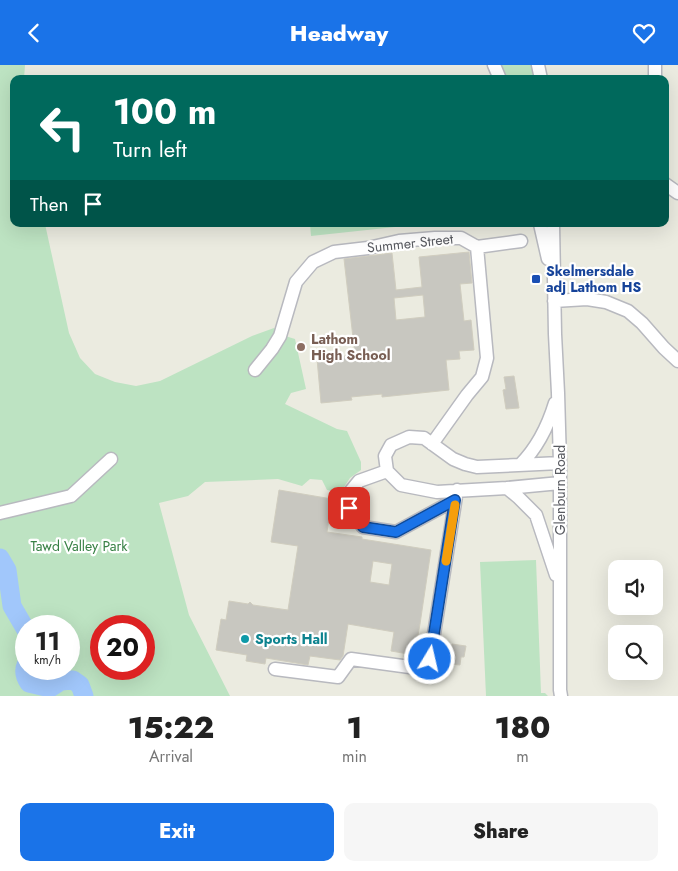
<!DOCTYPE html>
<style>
body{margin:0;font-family:Jost,sans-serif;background:#f6f6f6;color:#222;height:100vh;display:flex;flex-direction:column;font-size:19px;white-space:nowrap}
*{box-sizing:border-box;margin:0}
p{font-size:16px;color:#767676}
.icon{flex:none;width:28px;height:28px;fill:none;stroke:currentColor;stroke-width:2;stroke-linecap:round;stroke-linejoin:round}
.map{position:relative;height:631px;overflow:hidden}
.panel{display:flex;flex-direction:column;background:#fff;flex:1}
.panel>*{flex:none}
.top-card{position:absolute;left:10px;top:10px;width:659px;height:152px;border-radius:10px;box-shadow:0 5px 20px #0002;background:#00695c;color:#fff;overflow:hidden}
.tools{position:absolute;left:608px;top:495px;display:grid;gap:10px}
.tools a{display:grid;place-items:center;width:55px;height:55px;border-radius:10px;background:#fff;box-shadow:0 5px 20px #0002;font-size:25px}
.speed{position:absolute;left:15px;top:550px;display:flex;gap:10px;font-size:25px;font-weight:700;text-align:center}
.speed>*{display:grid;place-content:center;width:65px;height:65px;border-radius:50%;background:#fff;box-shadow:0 5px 20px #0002;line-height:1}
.speed small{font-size:12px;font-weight:400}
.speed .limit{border:8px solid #d22;background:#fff;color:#111}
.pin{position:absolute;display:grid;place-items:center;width:42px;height:42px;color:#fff;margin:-21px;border-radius:10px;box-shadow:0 2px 8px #0006}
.me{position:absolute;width:55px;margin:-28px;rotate:9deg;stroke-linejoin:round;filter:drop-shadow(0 0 4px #0008)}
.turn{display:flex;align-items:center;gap:18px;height:105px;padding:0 20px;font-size:22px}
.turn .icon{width:65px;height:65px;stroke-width:2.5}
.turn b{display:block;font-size:35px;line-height:42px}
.then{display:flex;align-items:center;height:48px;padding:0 20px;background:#0003;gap:10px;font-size:19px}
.eta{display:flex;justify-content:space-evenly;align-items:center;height:85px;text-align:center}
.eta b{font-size:30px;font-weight:800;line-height:35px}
.cta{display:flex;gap:10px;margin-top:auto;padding:10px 20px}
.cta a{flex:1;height:58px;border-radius:10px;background:#1a73e8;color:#fff;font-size:20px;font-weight:800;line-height:58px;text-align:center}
.cta a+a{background:#f6f6f6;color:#222}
header{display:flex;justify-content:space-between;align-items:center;height:65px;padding:0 20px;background:#1a73e8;color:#fff;font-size:22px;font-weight:800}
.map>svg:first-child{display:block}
</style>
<header><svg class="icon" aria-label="back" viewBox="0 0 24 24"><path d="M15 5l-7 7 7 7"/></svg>Headway<svg class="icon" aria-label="heart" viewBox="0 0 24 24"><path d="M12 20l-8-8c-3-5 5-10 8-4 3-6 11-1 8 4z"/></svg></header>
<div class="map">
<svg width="678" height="631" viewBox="0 0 678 631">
<rect width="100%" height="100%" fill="#ebebe0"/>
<!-- green -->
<path fill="#bde3c2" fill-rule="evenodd" d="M 0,0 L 25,0 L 24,14 L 14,14 L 14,159 L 45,159 L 69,268 L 80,293 L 95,309 L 115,317 L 136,321 L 160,316 L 252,271 L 274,263 L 282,270 L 295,274 L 306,324 L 291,328 L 285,339 L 337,364 L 347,366 L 361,397 L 361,405 L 350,413 L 340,428 L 327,425 L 322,415 L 310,414 L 302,421 L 278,414 L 205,417 L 188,431 L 159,438 L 189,550 L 230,631 L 0,631 ZM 26,561 L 69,561 L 69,604 L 26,604 ZM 101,561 L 144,561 L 144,604 L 101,604 Z
M 500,0 L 532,0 L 534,14 L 506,14 Z
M 310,159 L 395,159 L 395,162 L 311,171 Z
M 536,495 L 541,628 L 545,628 L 548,631 L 486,631 L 480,497 Z"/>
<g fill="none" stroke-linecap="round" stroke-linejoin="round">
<!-- river -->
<path stroke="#a1c7fb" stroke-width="19" d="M 0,493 L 7,505 L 12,541 L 26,565
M 26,600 C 23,607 25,612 29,618 L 50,623 L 61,616 L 73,615 L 80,620 L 84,631"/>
</g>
<!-- building -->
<path fill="#c8c7c0" stroke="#d0cdbf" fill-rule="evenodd" d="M 469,187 L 472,218 L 460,219 L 464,256 L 471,255 L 474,285 L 459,286 L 460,294 L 446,295 L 449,325 L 382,332 L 382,329 L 351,332 L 352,335 L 321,338 L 317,294 L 355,290 L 344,194 L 392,188 L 396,225 L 422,222 L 419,192 ZM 423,230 L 425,252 L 396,255 L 394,233 Z
M 514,311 L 519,343 L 506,344 L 503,325 L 506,324 L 504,312 Z
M 279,425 L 332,434 L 327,467 L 362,472 L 362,474 L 431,485 L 420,559 L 418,570 L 417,570 L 414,590 L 391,586 L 394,567 L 348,559 L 343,591 L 340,595 L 310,591 L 308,600 L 266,593 L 265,599 L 246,596 L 247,590 L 216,585 L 221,554 L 226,555 L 229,536 L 248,539 L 250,537 L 253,540 L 288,545 L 298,481 L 271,477 ZM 373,496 L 392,499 L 389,520 L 370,517 Z
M 452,579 L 466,581 L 464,592 L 461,592 L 460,600 L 449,599 Z"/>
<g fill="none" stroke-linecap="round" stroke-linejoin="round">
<defs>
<path id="minor" d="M 494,0 L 500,14
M 538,0 L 541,14
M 655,0 L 655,14
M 665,119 L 678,128
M 540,159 L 548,194
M 553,159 L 555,269 L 558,328 L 560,398 L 560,625 L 561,631
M 477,182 L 521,176
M 554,236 L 587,234 L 606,237 L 628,246 L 642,258 L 664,283 L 678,296
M 255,305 L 272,284 L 280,271 L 296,217 L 313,197 L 334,187 L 368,183 L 399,176 L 435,173 L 461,173 L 477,182 L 487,293 L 482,312 L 467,330 L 432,379
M 520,400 C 537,383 548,361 555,338
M 387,406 L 359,416 L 350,427 L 349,443 L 363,462 L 396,467 L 455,435
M 560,418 L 507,423 L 437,427 L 401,420 L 387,406 L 385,391 L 391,380 L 409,372 L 424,373 L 453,394 L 465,399 L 477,402 L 560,398
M 507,423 L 518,432 L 536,450 L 556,510
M 0,448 L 71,431 L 111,394
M 275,604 L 338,612 L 351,594 L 417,603 L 426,600 L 430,594 L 457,425"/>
</defs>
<!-- minor casing -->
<use href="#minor" stroke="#b8b9bf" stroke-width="15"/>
<!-- minor -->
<use href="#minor" stroke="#fff" stroke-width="12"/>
</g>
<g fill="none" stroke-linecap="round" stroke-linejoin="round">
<defs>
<path id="route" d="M 349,443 L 363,462 L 396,467 L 455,435 L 430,594"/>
</defs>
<!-- route casing -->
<use href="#route" stroke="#114b97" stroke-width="12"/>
<!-- route -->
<use href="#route" stroke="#1a73e8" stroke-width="9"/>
<!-- slow -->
<path stroke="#f59e0b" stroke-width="9" d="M 446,496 L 455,440"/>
</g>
<!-- markers -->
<rect fill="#1a4fb4" stroke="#fff" stroke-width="2" x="531" y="209" width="10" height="10" rx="2.5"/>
<circle fill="#8d6e63" stroke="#fff" stroke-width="2" cx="301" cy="282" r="5"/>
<circle fill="#0f9aa8" stroke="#fff" stroke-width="2" cx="245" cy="574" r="5"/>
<g text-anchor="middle" stroke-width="4.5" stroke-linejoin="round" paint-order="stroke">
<!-- street labels -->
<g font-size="14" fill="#595b61" stroke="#fff">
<text transform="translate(410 178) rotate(-6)" y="5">Summer Street</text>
<text transform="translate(560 425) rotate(-90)" y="5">Glenburn Road</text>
</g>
<!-- transit labels -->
<g font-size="14" font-weight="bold" fill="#164399" stroke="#fff" text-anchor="start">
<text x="546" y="211">Skelmersdale<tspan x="546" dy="16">adj Lathom HS</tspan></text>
</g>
<!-- education labels -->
<g font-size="14" font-weight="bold" fill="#785e54" stroke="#fff" text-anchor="start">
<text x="311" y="279">Lathom<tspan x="311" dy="16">High School</tspan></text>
</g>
<!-- park labels -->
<g font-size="14" fill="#388145" stroke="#fff">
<text x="79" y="486">Tawd Valley Park</text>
</g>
<!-- culture labels -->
<g font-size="14" font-weight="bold" fill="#0d838f" stroke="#fff" text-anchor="start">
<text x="255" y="579">Sports Hall</text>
</g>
</g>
</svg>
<div class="tools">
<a><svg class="icon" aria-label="sound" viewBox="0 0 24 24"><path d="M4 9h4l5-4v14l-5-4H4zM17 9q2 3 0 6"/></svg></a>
<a><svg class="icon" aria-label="search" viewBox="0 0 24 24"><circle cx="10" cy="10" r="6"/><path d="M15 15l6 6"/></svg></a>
</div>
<div class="speed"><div>11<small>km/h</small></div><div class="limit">20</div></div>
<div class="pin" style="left:349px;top:443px;background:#d93025"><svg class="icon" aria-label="arrive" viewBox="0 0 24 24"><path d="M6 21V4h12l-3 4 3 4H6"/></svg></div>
<svg class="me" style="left:430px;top:594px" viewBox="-20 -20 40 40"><circle r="17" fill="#1a73e8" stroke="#fff" stroke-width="3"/><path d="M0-11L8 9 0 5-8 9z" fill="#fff"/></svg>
<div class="top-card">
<div class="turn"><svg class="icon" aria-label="left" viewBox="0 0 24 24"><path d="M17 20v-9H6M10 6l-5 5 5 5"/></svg><div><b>100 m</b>Turn left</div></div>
<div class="then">Then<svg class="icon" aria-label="arrive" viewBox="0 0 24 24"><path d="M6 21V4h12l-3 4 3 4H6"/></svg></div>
</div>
</div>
<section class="panel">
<div class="eta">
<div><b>15:22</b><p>Arrival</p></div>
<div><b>1</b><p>min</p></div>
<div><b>180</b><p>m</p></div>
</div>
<div class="cta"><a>Exit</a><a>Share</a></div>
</section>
